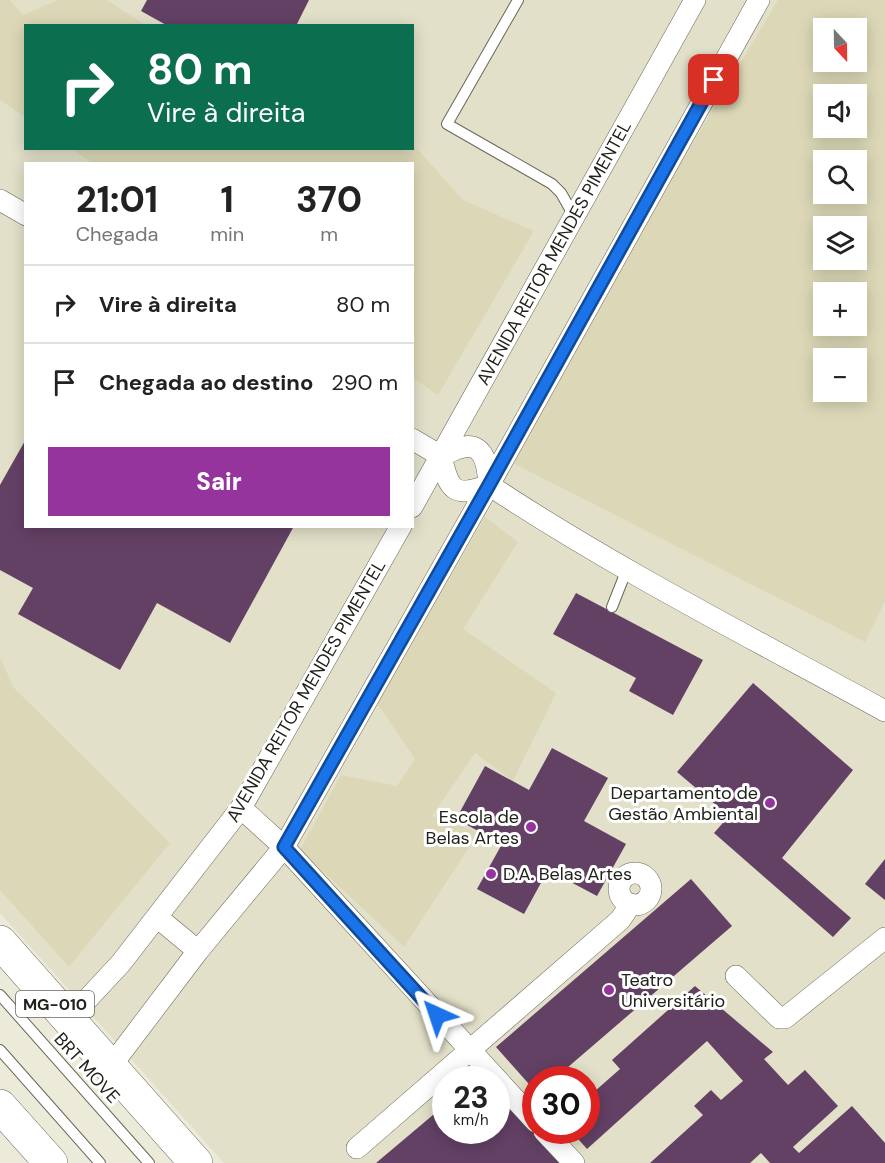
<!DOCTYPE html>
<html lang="pt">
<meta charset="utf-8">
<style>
body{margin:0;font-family:"DM Sans",sans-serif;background:#f6f6f6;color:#222;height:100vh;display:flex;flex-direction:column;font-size:22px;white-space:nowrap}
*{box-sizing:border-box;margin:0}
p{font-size:20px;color:#767676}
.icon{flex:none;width:33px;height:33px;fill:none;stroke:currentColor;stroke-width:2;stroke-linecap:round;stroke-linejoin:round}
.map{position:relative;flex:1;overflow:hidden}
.panel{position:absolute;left:24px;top:162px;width:390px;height:366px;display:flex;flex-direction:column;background:#fff;border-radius:0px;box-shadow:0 3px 15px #0003}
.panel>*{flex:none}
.guide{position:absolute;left:24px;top:24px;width:390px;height:126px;border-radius:0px;box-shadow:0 3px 15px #0003;background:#0b6e4f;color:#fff;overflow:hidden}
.needle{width:39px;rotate:158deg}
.controls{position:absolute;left:813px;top:18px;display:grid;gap:12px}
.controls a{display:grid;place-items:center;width:54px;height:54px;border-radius:0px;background:#fff;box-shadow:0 3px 15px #0003;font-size:30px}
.speed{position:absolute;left:432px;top:1066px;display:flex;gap:12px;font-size:30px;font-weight:700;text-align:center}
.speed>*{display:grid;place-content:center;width:78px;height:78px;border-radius:50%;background:#fff;box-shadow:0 3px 15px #0003;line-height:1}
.speed small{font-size:15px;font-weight:400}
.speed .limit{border:9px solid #d22;background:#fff;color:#111}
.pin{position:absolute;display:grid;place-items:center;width:51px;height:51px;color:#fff;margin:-26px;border-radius:12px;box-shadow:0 3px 9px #0006}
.me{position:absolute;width:66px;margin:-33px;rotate:318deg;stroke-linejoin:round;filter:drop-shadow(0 0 4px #0008)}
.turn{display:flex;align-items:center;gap:21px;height:126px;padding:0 24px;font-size:27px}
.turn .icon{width:78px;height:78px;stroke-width:2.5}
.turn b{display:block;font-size:42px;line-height:51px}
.eta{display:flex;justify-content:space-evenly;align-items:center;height:102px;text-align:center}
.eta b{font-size:36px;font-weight:800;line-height:42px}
.button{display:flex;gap:12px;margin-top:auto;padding:12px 24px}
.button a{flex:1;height:69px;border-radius:0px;background:#95349c;color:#fff;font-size:24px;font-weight:800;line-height:69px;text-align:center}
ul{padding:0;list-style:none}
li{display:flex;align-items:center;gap:18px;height:78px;padding:0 24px;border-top:2px solid #e0e0e0}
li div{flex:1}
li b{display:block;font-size:22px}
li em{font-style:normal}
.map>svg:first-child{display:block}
</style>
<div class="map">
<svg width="885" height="1163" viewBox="0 0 885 1163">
<rect width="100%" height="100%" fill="#ecebda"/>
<!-- built -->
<path fill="#e2e0c8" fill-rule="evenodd" d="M 0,0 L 885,0 L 885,1163 L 224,1163 L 0,913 ZM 26,26 L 412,26 L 412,148 L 26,148 ZM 824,28 L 856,28 L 856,62 L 824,62 ZM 824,94 L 856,94 L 856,128 L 824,128 ZM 824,160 L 856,160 L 856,194 L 824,194 ZM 26,164 L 412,164 L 412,526 L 26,526 ZM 824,226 L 856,226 L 856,260 L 824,260 ZM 824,292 L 856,292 L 856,326 L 824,326 ZM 824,358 L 856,358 L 856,392 L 824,392 ZM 446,1080 L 496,1080 L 496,1131 L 446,1131 ZM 536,1080 L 586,1080 L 586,1131 L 536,1131 Z"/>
<!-- green -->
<path fill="#dcd8b7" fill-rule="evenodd" d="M 0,0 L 10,0 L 23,15 L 58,0 L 107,0 L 145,25 L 26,26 L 25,117 L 0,100 Z
M 778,0 L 885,0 L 885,601 L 865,642 L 505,459 ZM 824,28 L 856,28 L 856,62 L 824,62 ZM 824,94 L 856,94 L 856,128 L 824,128 ZM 824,160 L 856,160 L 856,194 L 824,194 ZM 824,226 L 856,226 L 856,260 L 824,260 ZM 824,292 L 856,292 L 856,326 L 824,326 ZM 824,358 L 856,358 L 856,392 L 824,392 Z
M 413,144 L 463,200 L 534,231 L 438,395 L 413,378 L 412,164 L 94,164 L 72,149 L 412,148 Z
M 485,517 L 518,542 L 463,629 L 556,693 L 513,781 L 475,753 L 432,816 L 479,832 L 404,947 L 300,850 L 341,775 L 397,786 L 415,759 L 377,703 Z
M 0,658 L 14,688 L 170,843 L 69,967 L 0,890 Z"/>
<!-- building -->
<path fill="#634165" d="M 147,0 L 309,0 L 296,26 L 168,26 L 141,11 Z
M 26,439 L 26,526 L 294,526 L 230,643 L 157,603 L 120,670 L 18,614 L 33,588 L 0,570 L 0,485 Z
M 576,593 L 703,660 L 673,715 L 629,691 L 636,678 L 553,634 Z
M 753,683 L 853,770 L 782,858 L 851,918 L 833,937 L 714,833 L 729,816 L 677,772 Z
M 552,748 L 608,778 L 584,821 L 626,844 L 597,896 L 548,870 L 524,914 L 477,889 L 502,844 L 456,819 L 485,766 L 529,790 Z
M 885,859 L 885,900 L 865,884 Z
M 691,879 L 732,926 L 553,1080 L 536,1080 L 536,1092 L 496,1047 Z
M 695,986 L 773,1052 L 764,1059 L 788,1085 L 805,1070 L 838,1106 L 793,1147 L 799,1153 L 852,1106 L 885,1143 L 885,1163 L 770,1163 L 761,1153 L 750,1163 L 650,1163 L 703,1115 L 694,1106 L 711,1090 L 721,1100 L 743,1081 L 707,1041 L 587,1149 L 571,1131 L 586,1131 L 586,1099 L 620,1069 L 612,1060 Z
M 496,1087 L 565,1163 L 376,1163 L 446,1104 L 446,1131 L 496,1131 Z"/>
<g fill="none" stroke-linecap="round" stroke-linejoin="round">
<defs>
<path id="service" d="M 518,0 L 447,124 L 552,184 L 561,193 L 574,216
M 612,607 L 627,569
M 0,995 L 149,1163
M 0,1050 L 100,1163"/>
<path id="minor" d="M 0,200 L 26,215
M 412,439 L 441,456
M 441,456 C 448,453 456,448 464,447 C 486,443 488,470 489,485
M 441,456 C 449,491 454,498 489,485
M 489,485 C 616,569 752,638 885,711
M 412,507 L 695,0
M 241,808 L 284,847 L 536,1122
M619 889a16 16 0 1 1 32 0a16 16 0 1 1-32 0Z
M 157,917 L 198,951
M 736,976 L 779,1018 L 785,1018 L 885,938
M 69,1019 L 121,963 L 241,808 L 401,526
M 111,1066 L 198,951 L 284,847 L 489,485 L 759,0
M 544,1131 L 574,1163
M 357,1148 L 620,920 L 631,904"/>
<path id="trunk" d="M 0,942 L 196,1163
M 0,1106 L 51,1163"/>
</defs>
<!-- service casing -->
<use href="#service" stroke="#696759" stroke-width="12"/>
<!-- minor casing -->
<use href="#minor" stroke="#696759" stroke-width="22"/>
<!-- trunk casing -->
<use href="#trunk" stroke="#696759" stroke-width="34"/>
<!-- service -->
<use href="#service" stroke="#fff" stroke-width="10"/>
<!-- minor -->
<use href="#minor" stroke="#fff" stroke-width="21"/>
<!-- trunk -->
<use href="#trunk" stroke="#fff" stroke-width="33"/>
</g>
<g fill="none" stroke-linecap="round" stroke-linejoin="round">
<defs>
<path id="route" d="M 437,1015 L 284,847 L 489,485 L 714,80"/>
</defs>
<!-- route casing -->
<use href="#route" stroke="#114b97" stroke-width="15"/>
<!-- route -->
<use href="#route" stroke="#1a73e8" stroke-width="10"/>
</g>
<!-- markers -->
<g fill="#95349c" stroke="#fff" stroke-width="2">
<circle cx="770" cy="803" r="6"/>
<circle cx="531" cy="827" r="6"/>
<circle cx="491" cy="874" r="6"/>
<circle cx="609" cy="990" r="6"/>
</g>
<g text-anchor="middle" stroke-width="6" stroke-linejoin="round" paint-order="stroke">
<!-- shield labels -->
<rect fill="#fff" stroke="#64645f" stroke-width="1.5" x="16" y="991" width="78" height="26" rx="4.5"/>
<g font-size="16" font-weight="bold" fill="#21211b">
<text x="55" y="1010">MG-010</text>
</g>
<!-- street labels -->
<g font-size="18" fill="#21211b" stroke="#fff">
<text transform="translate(554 253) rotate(-61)" y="6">AVENIDA REITOR MENDES PIMENTEL</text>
<text transform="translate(306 691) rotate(-60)" y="6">AVENIDA REITOR MENDES PIMENTEL</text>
<text transform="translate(87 1068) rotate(48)" y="6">BRT MOVE</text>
</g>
<!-- poi labels -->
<g font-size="18" fill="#21211b" stroke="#fff" text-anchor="end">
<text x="758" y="799">Departamento de<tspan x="758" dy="21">Gestão Ambiental</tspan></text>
<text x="519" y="823">Escola de<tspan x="519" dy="21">Belas Artes</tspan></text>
<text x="503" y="880" text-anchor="start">D.A. Belas Artes</text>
<text x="621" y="986" text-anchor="start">Teatro<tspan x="621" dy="21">Universitário</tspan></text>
</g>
</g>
</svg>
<div class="controls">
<a><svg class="needle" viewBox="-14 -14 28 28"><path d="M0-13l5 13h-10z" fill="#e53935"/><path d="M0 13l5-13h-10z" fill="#767676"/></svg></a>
<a><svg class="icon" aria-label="sound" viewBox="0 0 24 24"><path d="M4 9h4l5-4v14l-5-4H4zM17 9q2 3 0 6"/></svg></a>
<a><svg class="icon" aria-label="search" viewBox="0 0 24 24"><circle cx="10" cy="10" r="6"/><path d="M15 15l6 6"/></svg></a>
<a><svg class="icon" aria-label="layers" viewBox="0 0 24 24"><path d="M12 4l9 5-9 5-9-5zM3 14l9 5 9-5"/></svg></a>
<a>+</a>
<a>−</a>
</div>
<div class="speed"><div>23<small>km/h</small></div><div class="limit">30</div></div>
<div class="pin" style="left:714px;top:80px;background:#d93025"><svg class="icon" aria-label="arrive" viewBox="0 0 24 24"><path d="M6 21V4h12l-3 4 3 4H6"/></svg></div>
<svg class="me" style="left:437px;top:1015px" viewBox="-20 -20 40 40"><path d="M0-17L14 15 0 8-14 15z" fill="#1a73e8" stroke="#fff" stroke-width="4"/></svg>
<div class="guide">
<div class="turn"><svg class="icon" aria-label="right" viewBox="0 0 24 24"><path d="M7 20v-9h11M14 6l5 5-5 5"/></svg><div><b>80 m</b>Vire à direita</div></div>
</div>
<section class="panel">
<div class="eta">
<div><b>21:01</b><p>Chegada</p></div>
<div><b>1</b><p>min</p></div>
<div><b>370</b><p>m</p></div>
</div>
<ul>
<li><svg class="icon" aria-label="right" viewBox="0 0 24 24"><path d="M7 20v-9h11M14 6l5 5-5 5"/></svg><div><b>Vire à direita</b></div><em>80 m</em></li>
<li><svg class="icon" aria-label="arrive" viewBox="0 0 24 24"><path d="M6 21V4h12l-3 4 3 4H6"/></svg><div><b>Chegada ao destino</b></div><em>290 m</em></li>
</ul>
<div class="button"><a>Sair</a></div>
</section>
</div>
